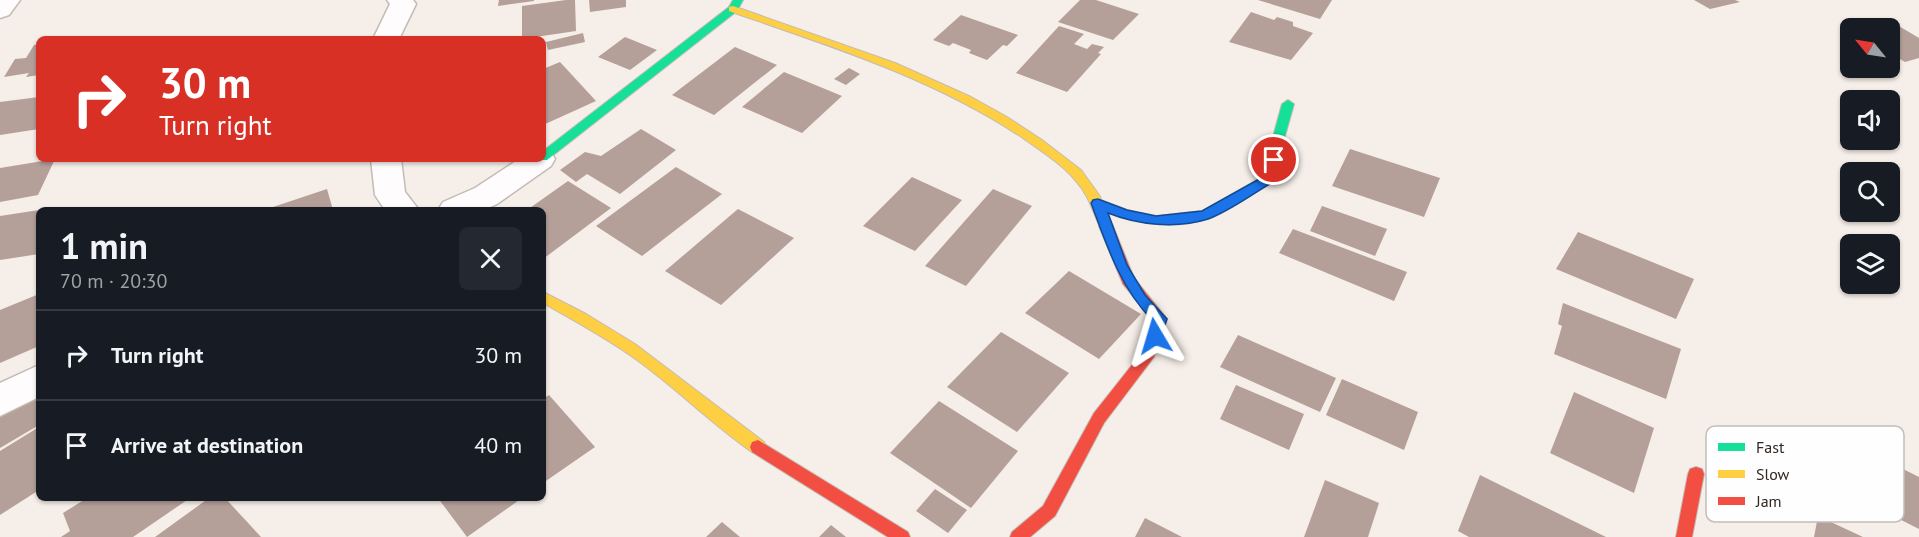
<!DOCTYPE html>
<meta charset="utf-8">
<style>
body{margin:0;font-family:"PT Sans",sans-serif;background:#242831;color:#f1f3f6;height:100vh;display:flex;flex-direction:column;font-size:22px;white-space:nowrap}
*{box-sizing:border-box;margin:0}
p{font-size:20px;color:#9ea1a6}
.icon{flex:none;width:33px;height:33px;fill:none;stroke:currentColor;stroke-width:2;stroke-linecap:round;stroke-linejoin:round}
.map{position:relative;flex:1;overflow:hidden}
.panel{position:absolute;left:36px;top:207px;width:510px;height:294px;display:flex;flex-direction:column;background:#171b24;border-radius:9px;box-shadow:0 2px 4px #0004}
.panel>*{flex:none}
.top-card{position:absolute;left:36px;top:36px;width:510px;height:126px;border-radius:9px;box-shadow:0 2px 4px #0004;background:#d93025;color:#fff;overflow:hidden}
.needle{width:39px;rotate:300deg}
.fabs{position:absolute;left:1840px;top:18px;display:grid;gap:12px}
.fabs a{display:grid;place-items:center;width:60px;height:60px;border-radius:9px;background:#171b24;box-shadow:0 2px 4px #0004;font-size:30px}
.pin{position:absolute;display:grid;place-items:center;width:51px;height:51px;color:#fff;margin:-26px;border:3px solid #fff;border-radius:50%;box-shadow:0 2px 6px #0007}
.me{position:absolute;width:66px;margin:-33px;rotate:353deg;stroke-linejoin:round;filter:drop-shadow(0 0 4px #0008)}
.turn{display:flex;align-items:center;gap:21px;height:126px;padding:0 24px;font-size:27px}
.turn .icon{width:78px;height:78px;stroke-width:2.5}
.turn b{display:block;font-size:42px;line-height:51px}
.round{display:grid;place-items:center;flex:none;width:63px;height:63px;border-radius:9px;background:#242831}
.headline{display:flex;align-items:center;justify-content:space-between;height:102px;padding:0 24px}
h1{font-size:36px;font-weight:700;line-height:45px}
ul{padding:0;list-style:none}
li{display:flex;align-items:center;gap:18px;height:90px;padding:0 24px;border-top:2px solid #363941}
li div{flex:1}
li b{display:block;font-size:22px}
li em{font-style:normal}
.map>svg:first-child{display:block}
</style>
<div class="map">
<svg width="1919" height="537" viewBox="0 0 1919 537">
<rect width="100%" height="100%" fill="#f6eee8"/>
<!-- building -->
<path fill="#b59f99" d="M 499,0 L 534,0 L 534,1 L 498,6 Z
M 566,0 L 575,0 L 576,31 L 522,39 L 522,6 Z
M 589,0 L 626,0 L 626,7 L 590,12 Z
M 1080,0 L 1096,0 L 1139,14 L 1113,40 L 1058,22 Z
M 1258,0 L 1332,0 L 1320,19 Z
M 1694,0 L 1735,0 L 1740,2 L 1710,9 Z
M 1251,12 L 1274,20 L 1277,17 L 1293,22 L 1293,26 L 1313,33 L 1291,60 L 1229,42 Z
M 961,15 L 1018,35 L 1007,46 L 1003,45 L 987,60 L 969,53 L 971,50 L 953,43 L 949,46 L 933,40 Z
M 1887,19 L 1919,38 L 1919,58 L 1905,62 L 1890,53 L 1890,28 L 1851,28 Z
M 1059,26 L 1084,34 L 1074,44 L 1087,49 L 1092,44 L 1104,47 L 1098,53 L 1101,54 L 1067,92 L 1016,73 Z
M 583,33 L 585,42 L 548,50 L 546,42 Z
M 625,37 L 657,50 L 630,70 L 598,57 Z
M 39,44 L 39,75 L 26,77 L 29,73 L 4,77 L 15,59 L 26,58 L 34,45 Z
M 735,47 L 777,65 L 714,115 L 672,95 Z
M 560,62 L 596,101 L 543,125 L 543,69 Z
M 849,68 L 860,74 L 846,85 L 834,79 Z
M 784,72 L 842,96 L 802,133 L 742,107 Z
M 39,97 L 39,129 L 0,135 L 0,102 Z
M 641,129 L 676,150 L 620,194 L 587,174 L 576,182 L 560,170 L 585,152 L 601,156 Z
M 1350,149 L 1440,178 L 1424,217 L 1332,186 Z
M 55,159 L 38,195 L 0,202 L 0,168 Z
M 676,167 L 722,194 L 642,256 L 596,226 Z
M 912,177 L 962,200 L 915,251 L 863,226 Z
M 568,181 L 611,208 L 543,259 L 543,210 L 527,210 Z
M 327,189 L 333,210 L 264,210 Z
M 993,189 L 1032,206 L 966,286 L 925,266 Z
M 1322,206 L 1387,229 L 1375,256 L 1310,231 Z
M 738,209 L 794,238 L 721,305 L 665,271 Z
M 39,210 L 39,254 L 0,260 L 0,216 Z
M 1293,229 L 1407,272 L 1394,301 L 1279,253 Z
M 1578,232 L 1694,279 L 1676,319 L 1556,269 Z
M 1069,271 L 1141,314 L 1099,359 L 1025,313 Z
M 39,294 L 39,346 L 0,363 L 0,310 Z
M 1563,303 L 1681,349 L 1666,399 L 1554,354 L 1562,326 L 1558,324 Z
M 1001,332 L 1069,373 L 1017,432 L 947,387 Z
M 1238,335 L 1336,378 L 1320,412 L 1220,367 Z
M 1342,379 L 1418,412 L 1404,450 L 1326,415 Z
M 1236,385 L 1304,414 L 1289,450 L 1220,419 Z
M 1574,392 L 1654,428 L 1634,493 L 1550,453 Z
M 39,395 L 39,425 L 0,448 L 0,417 Z
M 549,395 L 595,447 L 543,483 L 543,399 Z
M 939,401 L 1018,451 L 971,508 L 890,453 Z
M 39,427 L 39,490 L 0,515 L 0,451 Z
M 1845,440 L 1919,477 L 1919,529 L 1830,484 Z
M 1480,475 L 1606,537 L 1469,537 L 1458,531 Z
M 1325,480 L 1379,503 L 1368,537 L 1304,537 Z
M 935,489 L 967,510 L 948,533 L 916,511 Z
M 87,498 L 190,498 L 133,537 L 61,537 L 70,531 L 63,513 Z
M 209,498 L 225,498 L 261,537 L 155,537 Z
M 438,498 L 522,498 L 467,537 Z
M 1818,516 L 1863,537 L 1814,537 Z
M 1145,518 L 1182,537 L 1135,537 Z
M 722,522 L 740,537 L 706,537 Z
M 831,525 L 846,537 L 819,537 Z"/>
<g fill="none" stroke-linecap="round" stroke-linejoin="round">
<defs>
<path id="street" d="M 0,0 L 20,0 L 9,15 L 0,18 Z
M 387,0 L 413,0 L 416,4 L 399,39 L 373,39 L 390,4 Z
M 543,150 L 551,152 L 555,159 L 551,166 L 497,204 L 483,210 L 438,210 L 443,202 L 475,188 L 519,159 L 543,159 Z
M 371,159 L 401,159 L 405,192 L 419,210 L 385,210 L 375,195 Z
M 39,365 L 39,397 L 0,416 L 0,383 Z"/>
<path id="fast" d="M 733,0 L 743,0 L 737,11 L 547,160 L 539,160 L 543,159 L 543,151 L 729,7 Z
M 1288,100 L 1294,104 L 1272,182 C 1254,192 1226,213 1207,219 C 1167,231 1131,222 1093,206 L 1092,203 L 1098,199 L 1127,210 L 1156,216 L 1202,211 L 1262,177 L 1282,104 Z"/>
<path id="slow" d="M 733,6 L 895,63 L 971,97 L 1007,117 L 1042,140 L 1081,170 L 1099,195 L 1113,226 L 1111,229 L 1101,229 C 1093,213 1089,195 1076,181 C 1062,164 1041,151 1023,138 C 933,78 830,46 729,11 L 729,7 Z
M 543,292 L 586,314 L 635,344 L 764,442 L 766,447 L 764,452 L 758,454 L 752,452 C 712,424 677,389 637,360 C 608,339 575,321 543,303 Z"/>
<path id="jam" d="M 1106,221 L 1113,226 L 1134,278 L 1167,319 L 1154,357 L 1104,423 L 1055,516 L 1030,537 L 1010,537 L 1012,532 L 1043,506 L 1094,413 L 1143,351 L 1153,320 L 1123,284 L 1099,226 Z
M 758,440 L 908,532 L 910,537 L 888,537 L 752,452 L 750,447 L 752,442 Z
M 1696,467 L 1702,469 L 1704,474 L 1692,537 L 1676,537 L 1688,474 L 1690,469 Z"/>
</defs>
<!-- street casing -->
<use href="#street" stroke="#c3bcb6" stroke-width="3"/>
<!-- fast casing -->
<use href="#fast" stroke="#c3bcb6" stroke-width="2"/>
<!-- slow casing -->
<use href="#slow" stroke="#c3bcb6" stroke-width="2"/>
<!-- jam casing -->
<use href="#jam" stroke="#c3bcb6" stroke-width="2"/>
<!-- street -->
<use href="#street" fill="#fefcfc" fill-rule="evenodd"/>
<!-- fast -->
<use href="#fast" fill="#16e098" fill-rule="evenodd"/>
<!-- slow -->
<use href="#slow" fill="#ffcf43" fill-rule="evenodd"/>
<!-- jam -->
<use href="#jam" fill="#f24e42" fill-rule="evenodd"/>
</g>
<!-- route -->
<path fill="#1a73e8" stroke="#114b97" stroke-width="1.5" d="M 1274,156 L 1280,160 L 1273,182 C 1252,194 1230,211 1208,219 C 1176,229 1138,225 1108,213 L 1127,265 L 1145,295 L 1167,319 L 1160,340 L 1149,340 L 1147,336 L 1152,320 C 1120,287 1107,246 1091,203 L 1093,200 L 1098,199 L 1127,210 L 1156,216 L 1202,211 L 1263,177 L 1267,160 Z"/>
<!-- legend -->
<rect x="1706" y="426" width="198" height="96" rx="9" fill="#fefefe" stroke="#c0bebb" stroke-width="1.5"/>
<rect x="1718" y="443" width="27" height="8" fill="#16e098"/>
<rect x="1718" y="470" width="27" height="8" fill="#ffcf43"/>
<rect x="1718" y="497" width="27" height="8" fill="#f24e42"/>
<g font-size="16" fill="#302720">
<text x="1756" y="453">Fast</text>
<text x="1756" y="480">Slow</text>
<text x="1756" y="507">Jam</text>
</g>
</svg>
<div class="fabs">
<a><svg class="needle" viewBox="-14 -14 28 28"><path d="M0-13l5 13h-10z" fill="#e53935"/><path d="M0 13l5-13h-10z" fill="#9ea1a6"/></svg></a>
<a><svg class="icon" aria-label="sound" viewBox="0 0 24 24"><path d="M4 9h4l5-4v14l-5-4H4zM17 9q2 3 0 6"/></svg></a>
<a><svg class="icon" aria-label="search" viewBox="0 0 24 24"><circle cx="10" cy="10" r="6"/><path d="M15 15l6 6"/></svg></a>
<a><svg class="icon" aria-label="layers" viewBox="0 0 24 24"><path d="M12 4l9 5-9 5-9-5zM3 14l9 5 9-5"/></svg></a>
</div>
<div class="pin" style="left:1274px;top:160px;background:#d93025"><svg class="icon" aria-label="arrive" viewBox="0 0 24 24"><path d="M6 21V4h12l-3 4 3 4H6"/></svg></div>
<svg class="me" style="left:1155px;top:336px" viewBox="-20 -20 40 40"><path d="M0-17L14 15 0 8-14 15z" fill="#1a73e8" stroke="#fff" stroke-width="4"/></svg>
<div class="top-card">
<div class="turn"><svg class="icon" aria-label="right" viewBox="0 0 24 24"><path d="M7 20v-9h11M14 6l5 5-5 5"/></svg><div><b>30 m</b>Turn right</div></div>
</div>
<section class="panel">
<div class="headline"><div><h1>1 min</h1><p>70 m · 20:30</p></div><a class="round"><svg class="icon" aria-label="close" viewBox="0 0 24 24"><path d="M6 6l12 12M18 6L6 18"/></svg></a></div>
<ul>
<li><svg class="icon" aria-label="right" viewBox="0 0 24 24"><path d="M7 20v-9h11M14 6l5 5-5 5"/></svg><div><b>Turn right</b></div><em>30 m</em></li>
<li><svg class="icon" aria-label="arrive" viewBox="0 0 24 24"><path d="M6 21V4h12l-3 4 3 4H6"/></svg><div><b>Arrive at destination</b></div><em>40 m</em></li>
</ul>
</section>
</div>
